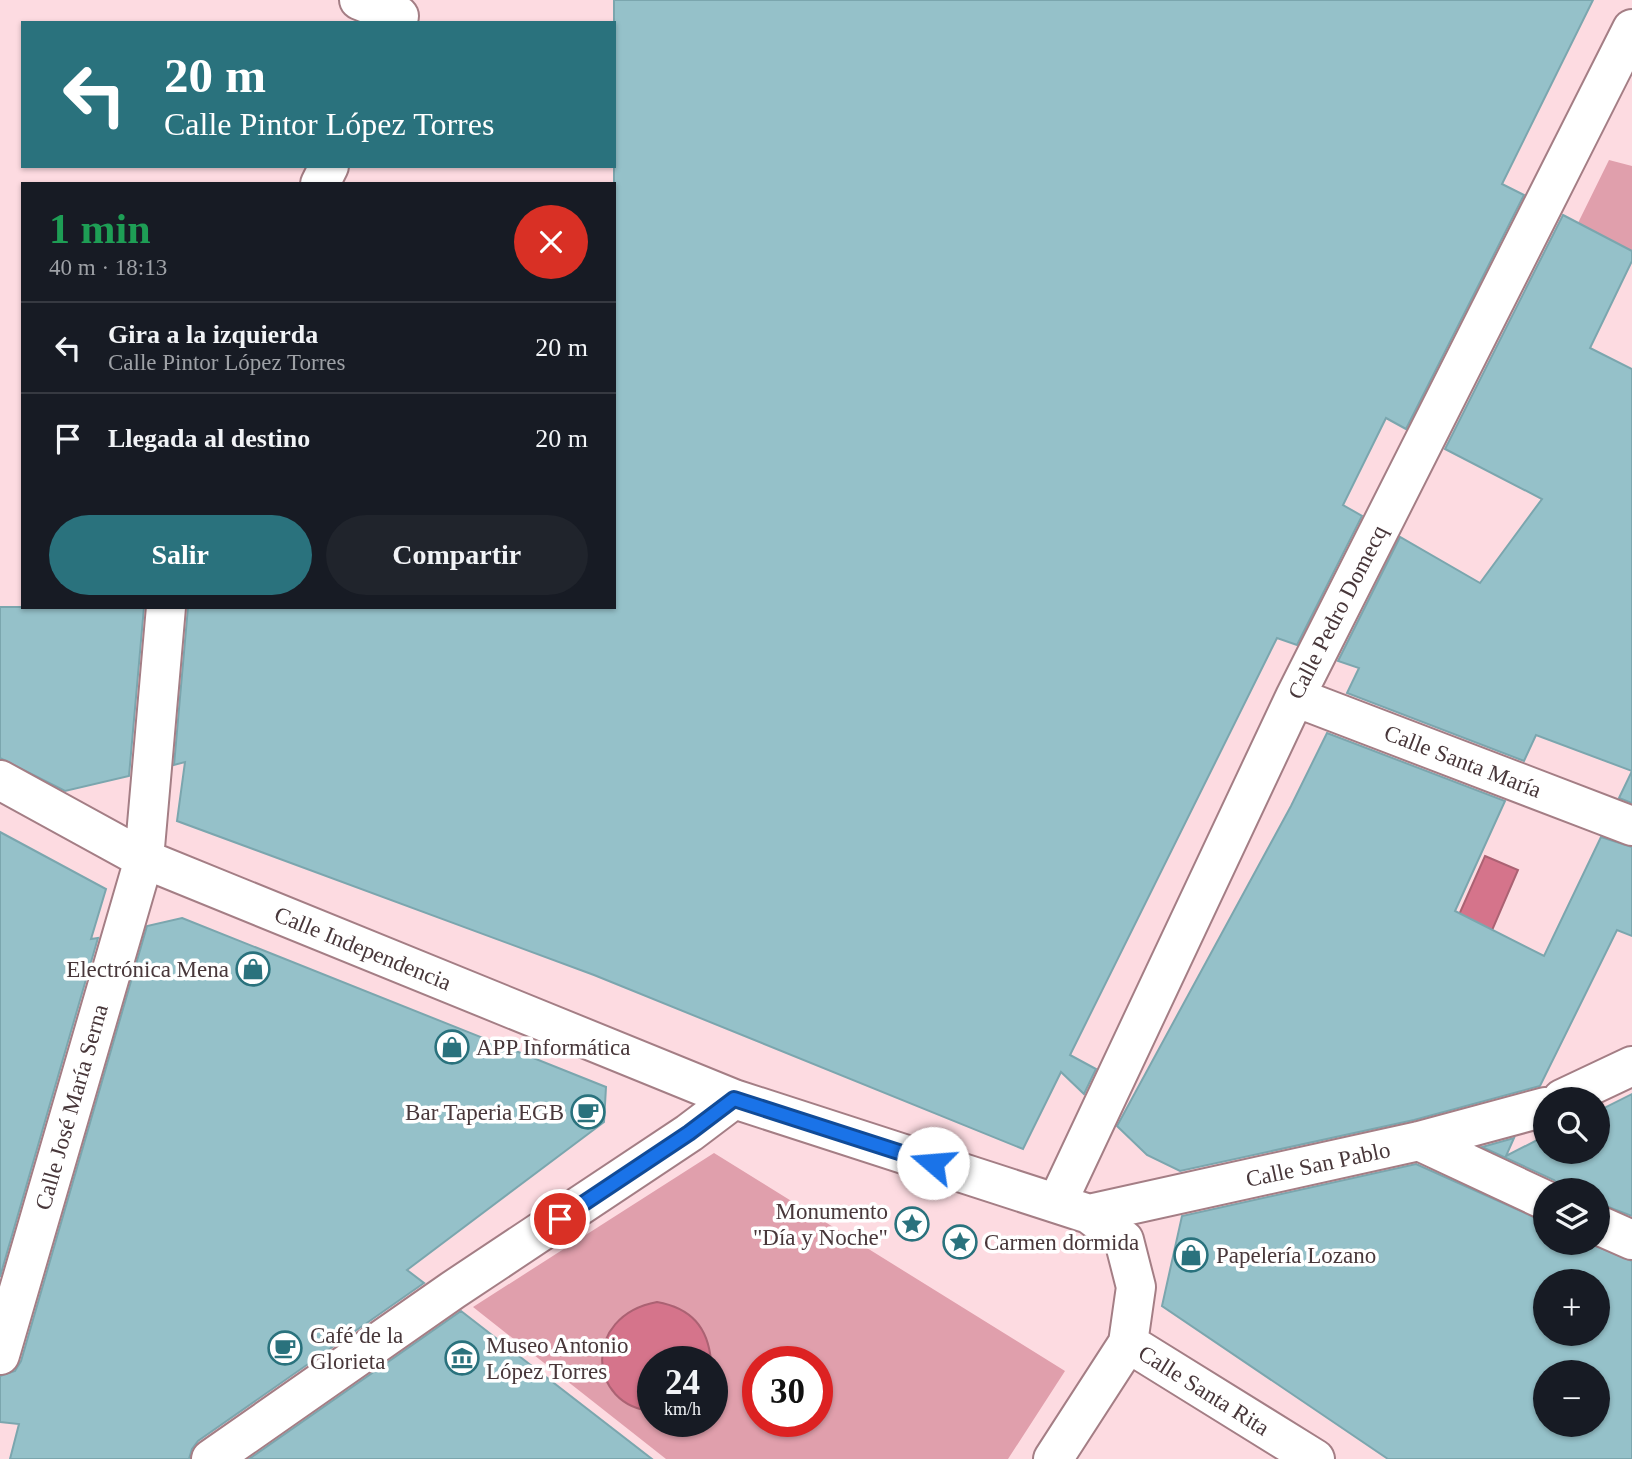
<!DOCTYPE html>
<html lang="es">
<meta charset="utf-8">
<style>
body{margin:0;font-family:"Times New Roman",serif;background:#20242c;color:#f1f3f6;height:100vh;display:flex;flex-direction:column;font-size:26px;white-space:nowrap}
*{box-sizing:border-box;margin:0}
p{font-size:23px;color:#9ea1a6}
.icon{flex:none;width:38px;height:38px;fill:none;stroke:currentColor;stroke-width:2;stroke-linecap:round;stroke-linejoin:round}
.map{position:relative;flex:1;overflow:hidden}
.side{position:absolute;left:21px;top:182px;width:595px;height:427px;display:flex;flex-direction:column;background:#171b24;border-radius:0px;box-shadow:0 2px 5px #0004}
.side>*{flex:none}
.hud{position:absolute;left:21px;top:21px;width:595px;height:147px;border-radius:0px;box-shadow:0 2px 5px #0004;background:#2a727d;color:#fff;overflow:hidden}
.controls{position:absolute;left:1533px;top:1087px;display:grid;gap:14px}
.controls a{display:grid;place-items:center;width:77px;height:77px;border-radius:50%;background:#171b24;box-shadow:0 2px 5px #0004;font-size:35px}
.speed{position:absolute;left:637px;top:1346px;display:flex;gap:14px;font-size:35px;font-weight:700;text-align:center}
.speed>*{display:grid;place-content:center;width:91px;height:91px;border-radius:50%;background:#171b24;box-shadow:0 2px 5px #0004;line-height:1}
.speed small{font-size:18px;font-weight:400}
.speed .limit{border:10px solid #d22;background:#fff;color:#111}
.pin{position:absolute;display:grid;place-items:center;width:60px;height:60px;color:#fff;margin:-30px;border:4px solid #fff;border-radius:50%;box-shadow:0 2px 7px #0007}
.me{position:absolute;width:77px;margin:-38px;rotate:288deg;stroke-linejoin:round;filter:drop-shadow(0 0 5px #0008)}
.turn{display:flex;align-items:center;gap:24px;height:147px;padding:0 28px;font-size:32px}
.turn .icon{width:91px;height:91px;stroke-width:2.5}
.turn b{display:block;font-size:49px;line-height:60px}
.round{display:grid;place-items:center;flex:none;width:74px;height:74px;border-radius:37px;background:#20242c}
.summary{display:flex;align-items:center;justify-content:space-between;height:119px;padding:0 28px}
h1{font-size:42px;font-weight:700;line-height:52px;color:#1e9e55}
.button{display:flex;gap:14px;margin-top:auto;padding:14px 28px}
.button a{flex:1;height:80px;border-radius:42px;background:#2a727d;color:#fff;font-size:28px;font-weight:700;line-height:80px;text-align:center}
.button a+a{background:#20242c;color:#f1f3f6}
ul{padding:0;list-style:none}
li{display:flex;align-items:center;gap:21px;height:91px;padding:0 28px;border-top:2px solid #363941}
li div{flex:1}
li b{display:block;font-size:26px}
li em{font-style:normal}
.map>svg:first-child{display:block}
</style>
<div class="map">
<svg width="1632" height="1459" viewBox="0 0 1632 1459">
<rect width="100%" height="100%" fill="#fddbe1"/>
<!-- green -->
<path fill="#e09fac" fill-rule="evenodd" d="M 1609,160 L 1632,166 L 1632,251 L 1578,223 Z
M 714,1153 L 1065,1371 L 1008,1459 L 666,1459 L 473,1307 ZM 653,1362 L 712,1362 L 712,1421 L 653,1421 ZM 758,1362 L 817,1362 L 817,1421 L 758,1421 Z"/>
<!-- water -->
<path fill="#d5748b" stroke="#ab6273" stroke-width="2" d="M 1485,856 L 1518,870 L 1487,942 L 1454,926 Z
M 657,1302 C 691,1308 708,1327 711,1361 L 653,1362 L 653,1411 C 588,1407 581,1316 657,1302 Z"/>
<!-- building -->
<path fill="#95c1c9" stroke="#7ba6ae" stroke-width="2" fill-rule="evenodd" d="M 614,0 L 1593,0 L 1502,184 L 1524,195 L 1406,429 L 1386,418 L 1343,505 L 1362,516 L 1297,645 L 1277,638 L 1070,1055 L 1096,1069 L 1084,1094 L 1061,1072 L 1023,1149 L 594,975 L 177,821 L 185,762 L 174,765 L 188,607 L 614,607 Z
M 1563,215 L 1632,251 L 1632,261 L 1590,348 L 1632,369 L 1632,771 L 1536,735 L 1524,761 L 1347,693 L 1359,668 L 1338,661 L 1400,537 L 1480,583 L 1542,499 L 1445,449 Z
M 0,607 L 144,607 L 129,776 L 65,791 L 0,758 Z
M 1327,733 L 1505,801 L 1455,911 L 1544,956 L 1601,837 L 1632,847 L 1632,936 L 1617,930 L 1540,1086 L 1414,1120 L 1180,1171 L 1147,1155 L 1117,1126 L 1291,806 Z
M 1632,771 L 1632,803 L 1619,798 Z
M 0,832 L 106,889 L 91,939 L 98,938 L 0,1277 Z
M 182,918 L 606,1087 L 604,1122 L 407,1270 L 424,1283 L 198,1441 L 192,1449 L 189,1459 L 10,1459 L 19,1424 L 0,1422 L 0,1376 L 15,1371 L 21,1361 L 147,926 Z
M 1632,1094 L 1632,1216 L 1598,1203 L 1598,1190 L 1564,1190 L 1554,1180 L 1482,1147 L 1514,1138 L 1506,1156 L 1545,1136 L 1545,1152 L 1598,1152 L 1598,1111 Z
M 1416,1164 L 1545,1222 L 1545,1242 L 1586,1242 L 1632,1261 L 1632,1459 L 1388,1459 L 1162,1306 L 1182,1216 ZM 1545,1281 L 1598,1281 L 1598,1334 L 1545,1334 ZM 1545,1372 L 1598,1372 L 1598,1424 L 1545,1424 Z
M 461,1311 L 652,1459 L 249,1459 Z"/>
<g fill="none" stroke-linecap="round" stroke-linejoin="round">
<defs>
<path id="street" d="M 359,0 L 399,16
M 320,184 L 329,166
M 1295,697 L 1632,826
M 0,780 L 144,859 L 734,1099 L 1089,1214 L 1124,1240 L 1136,1287 L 1128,1343 L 1053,1459
M 1562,1099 L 1632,1066
M 1419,1141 L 1545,1200
M 1057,1203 L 1295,697 L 1632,29
M 1089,1214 L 1419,1141 L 1545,1107
M 1598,1225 L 1632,1240
M 1128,1343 L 1315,1459
M 0,1355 L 144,859 L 166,607
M 211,1459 L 453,1290 L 689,1133 L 734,1099"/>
</defs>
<!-- street casing -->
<use href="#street" stroke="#a47e85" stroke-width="42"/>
<!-- street -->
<use href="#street" stroke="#fff" stroke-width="38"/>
</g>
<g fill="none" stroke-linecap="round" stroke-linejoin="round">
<defs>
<path id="route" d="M 560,1219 L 689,1133 L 734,1099 L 933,1163"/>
</defs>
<!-- route casing -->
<use href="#route" stroke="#114b97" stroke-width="18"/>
<!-- route -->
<use href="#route" stroke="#1a73e8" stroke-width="12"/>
</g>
<!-- icons -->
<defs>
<symbol id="shop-ring" viewBox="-11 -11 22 22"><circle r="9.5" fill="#fff" stroke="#2a727d" stroke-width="1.5"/><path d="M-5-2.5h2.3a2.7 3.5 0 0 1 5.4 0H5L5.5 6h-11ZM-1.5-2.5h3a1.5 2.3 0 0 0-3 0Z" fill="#2a727d"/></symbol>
<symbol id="cafe-ring" viewBox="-11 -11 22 22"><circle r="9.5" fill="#fff" stroke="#2a727d" stroke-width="1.5"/><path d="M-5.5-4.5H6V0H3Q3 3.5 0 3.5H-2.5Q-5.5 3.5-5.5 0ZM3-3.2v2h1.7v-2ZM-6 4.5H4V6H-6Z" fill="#2a727d"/></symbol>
<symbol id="sight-ring" viewBox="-11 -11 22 22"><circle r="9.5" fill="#fff" stroke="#2a727d" stroke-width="1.5"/><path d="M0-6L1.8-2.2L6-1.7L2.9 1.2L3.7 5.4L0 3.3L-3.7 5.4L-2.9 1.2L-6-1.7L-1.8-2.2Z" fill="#2a727d"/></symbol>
<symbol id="museum-ring" viewBox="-11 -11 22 22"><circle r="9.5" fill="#fff" stroke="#2a727d" stroke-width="1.5"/><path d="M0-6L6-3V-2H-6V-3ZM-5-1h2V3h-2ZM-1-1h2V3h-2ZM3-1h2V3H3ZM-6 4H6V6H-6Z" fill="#2a727d"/></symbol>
</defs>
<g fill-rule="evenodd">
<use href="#shop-ring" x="234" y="950" width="38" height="38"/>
<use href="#shop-ring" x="433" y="1028" width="38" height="38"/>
<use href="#cafe-ring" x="569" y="1093" width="38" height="38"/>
<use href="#sight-ring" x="893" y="1205" width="38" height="38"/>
<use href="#sight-ring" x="941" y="1223" width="38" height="38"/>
<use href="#shop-ring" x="1172" y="1236" width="38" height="38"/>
<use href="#cafe-ring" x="266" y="1329" width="38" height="38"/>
<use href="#museum-ring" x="443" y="1339" width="38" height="38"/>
</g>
<g text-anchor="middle" stroke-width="7" stroke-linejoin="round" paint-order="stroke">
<!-- street labels -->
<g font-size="23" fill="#48373a" stroke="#fff">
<text transform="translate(1337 612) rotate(-63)" y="8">Calle Pedro Domecq</text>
<text transform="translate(1463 761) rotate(21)" y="8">Calle Santa María</text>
<text transform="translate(363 948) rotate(22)" y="8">Calle Independencia</text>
<text transform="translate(71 1107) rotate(-74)" y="8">Calle José María Serna</text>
<text transform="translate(1318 1164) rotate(-12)" y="8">Calle San Pablo</text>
<text transform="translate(1204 1390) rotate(32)" y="8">Calle Santa Rita</text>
</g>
<!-- poi labels -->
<g font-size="23" fill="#48373a" stroke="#fff" text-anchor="start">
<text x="229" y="977" text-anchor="end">Electrónica Mena</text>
<text x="476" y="1055">APP Informática</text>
<text x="564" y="1120" text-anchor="end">Bar Taperia EGB</text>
<text x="888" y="1219" text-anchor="end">Monumento<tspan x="888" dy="26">"Día y Noche"</tspan></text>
<text x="984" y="1250">Carmen dormida</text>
<text x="1216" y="1263">Papelería Lozano</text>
<text x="310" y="1343">Café de la<tspan x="310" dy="26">Glorieta</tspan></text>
<text x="486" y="1353">Museo Antonio<tspan x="486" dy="26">López Torres</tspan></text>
</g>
</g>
</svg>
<div class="controls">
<a><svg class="icon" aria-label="search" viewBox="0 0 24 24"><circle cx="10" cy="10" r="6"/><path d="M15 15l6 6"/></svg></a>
<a><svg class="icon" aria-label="layers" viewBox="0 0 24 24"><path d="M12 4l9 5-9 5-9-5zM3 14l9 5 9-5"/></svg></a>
<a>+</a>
<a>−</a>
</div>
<div class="speed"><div>24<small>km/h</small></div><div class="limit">30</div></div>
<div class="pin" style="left:560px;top:1219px;background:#d93025"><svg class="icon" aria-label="arrive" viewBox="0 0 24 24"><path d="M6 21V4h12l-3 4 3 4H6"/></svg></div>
<svg class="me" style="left:933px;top:1163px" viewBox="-20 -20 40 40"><circle r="19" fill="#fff"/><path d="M0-13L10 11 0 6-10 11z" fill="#1a73e8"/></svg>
<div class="hud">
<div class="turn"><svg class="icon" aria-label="left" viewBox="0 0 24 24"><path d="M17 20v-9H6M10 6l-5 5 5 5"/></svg><div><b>20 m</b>Calle Pintor López Torres</div></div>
</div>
<section class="side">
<div class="summary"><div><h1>1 min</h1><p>40 m · 18:13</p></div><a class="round" style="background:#d93025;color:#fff"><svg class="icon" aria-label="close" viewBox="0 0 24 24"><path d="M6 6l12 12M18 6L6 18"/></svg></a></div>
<ul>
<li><svg class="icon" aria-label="left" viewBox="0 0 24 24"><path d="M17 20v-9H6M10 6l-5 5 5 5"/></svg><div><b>Gira a la izquierda</b><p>Calle Pintor López Torres</p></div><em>20 m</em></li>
<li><svg class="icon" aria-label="arrive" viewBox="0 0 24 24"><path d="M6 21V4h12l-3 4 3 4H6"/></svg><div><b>Llegada al destino</b></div><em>20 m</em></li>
</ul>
<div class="button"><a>Salir</a><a>Compartir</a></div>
</section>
</div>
